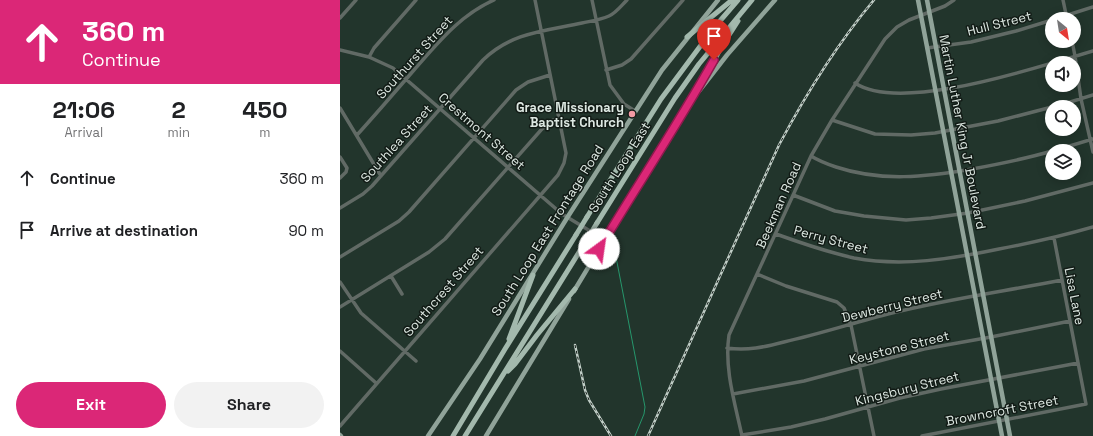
<!DOCTYPE html>
<style>
body{margin:0;font-family:"Space Grotesk",sans-serif;background:#f2f2f2;color:#202124;height:100vh;display:flex;flex-direction:column;font-size:15px;white-space:nowrap}
*{box-sizing:border-box;margin:0}
p{font-size:13px;color:#757577}
.icon{flex:none;width:22px;height:22px;fill:none;stroke:currentColor;stroke-width:2;stroke-linecap:round;stroke-linejoin:round}
.map{position:relative;flex:1;overflow:hidden}
.drawer{display:flex;flex-direction:column;background:#fff;width:340px}
.drawer>*{flex:none}
.hud{background:#db2777;color:#fff;overflow:hidden}
.needle{width:26px;rotate:150deg}
.tools{position:absolute;left:705px;top:12px;display:grid;gap:8px}
.tools a{display:grid;place-items:center;width:36px;height:36px;border-radius:50%;background:#fff;box-shadow:0 2px 10px #0003;font-size:20px}
.pin{position:absolute;display:grid;place-items:center;width:34px;height:34px;color:#fff;margin:-41px -17px;border-radius:50% 50% 50% 0;rotate:-45deg;box-shadow:0 0 4px #0007}
.pin .icon{rotate:45deg}
.me{position:absolute;width:44px;margin:-22px;rotate:31deg;stroke-linejoin:round;filter:drop-shadow(0 0 3px #0008)}
.turn{display:flex;align-items:center;gap:14px;height:84px;padding:0 16px;font-size:18px}
.turn .icon{width:52px;height:52px;stroke-width:2.5}
.turn b{display:block;font-size:28px;line-height:34px}
.eta{display:flex;justify-content:space-evenly;align-items:center;height:68px;text-align:center}
.eta b{font-size:24px;font-weight:800;line-height:28px}
.primary-button{display:flex;gap:8px;margin-top:auto;padding:8px 16px}
.primary-button a{flex:1;height:46px;border-radius:24px;background:#db2777;color:#fff;font-size:16px;font-weight:800;line-height:46px;text-align:center}
.primary-button a+a{background:#f2f2f2;color:#202124}
ul{padding:0;list-style:none}
li{display:flex;align-items:center;gap:12px;height:52px;padding:0 16px}
li div{flex:1}
li b{display:block;font-size:15px}
li em{font-style:normal}
main{display:flex;flex:1;min-height:0}
.map>svg:first-child{display:block}
</style>
<main>
<section class="drawer">
<div class="hud">
<div class="turn"><svg class="icon" aria-label="ahead" viewBox="0 0 24 24"><path d="M12 20V5M6 11l6-6 6 6"/></svg><div><b>360 m</b>Continue</div></div>
</div>
<div class="eta">
<div><b>21:06</b><p>Arrival</p></div>
<div><b>2</b><p>min</p></div>
<div><b>450</b><p>m</p></div>
</div>
<ul>
<li><svg class="icon" aria-label="ahead" viewBox="0 0 24 24"><path d="M12 20V5M6 11l6-6 6 6"/></svg><div><b>Continue</b></div><em>360 m</em></li>
<li><svg class="icon" aria-label="arrive" viewBox="0 0 24 24"><path d="M6 21V4h12l-3 4 3 4H6"/></svg><div><b>Arrive at destination</b></div><em>90 m</em></li>
</ul>
<div class="primary-button"><a>Exit</a><a>Share</a></div>
</section>
<div class="map">
<svg width="753" height="436" viewBox="0 0 753 436">
<rect width="100%" height="100%" fill="#22352c"/>
<g fill="none" stroke-linecap="round" stroke-linejoin="round">
<!-- stream -->
<path stroke="#26976c" stroke-width="1" d="M 276,257 L 305,407 L 304,414 L 295,436"/>
<!-- minor -->
<path stroke="#616a65" stroke-width="3.5" d="M 252,0 L 270,85 L 284,104 L 295,111
M 723,0 L 727,19
M 0,18 L 16,0
M 715,19 L 753,7
M 732,41 L 735,56 L 741,99 L 753,152
M 587,48 L 631,42 L 676,31 L 712,20
M 0,50 L 29,57 L 53,68 L 222,214 L 265,240
M 29,57 L 34,48 L 76,0
M 713,63 L 753,51
M 266,70 L 282,65 L 291,59 L 343,0
M 515,83 C 555,110 668,76 712,63
M 714,107 L 753,95
M 0,108 L 41,176
M 492,120 L 535,134 L 571,135 L 595,133 L 658,121 L 712,107
M 17,135 C 36,114 55,92 74,70 C 98,43 120,15 154,0
M 713,151 L 753,139
M 471,156 C 479,161 487,164 496,167 C 541,182 586,177 632,169 C 659,164 685,159 712,151
M 0,157 L 7,168 L 6,172 L 0,178
M 453,195 L 495,211 L 524,216 L 566,220 L 591,218 L 628,213 L 685,201 L 753,183
M 0,208 L 23,194 L 32,186 L 143,60 C 172,32 205,31 242,23 C 251,21 260,20 269,16 C 276,13 281,6 287,0
M 436,234 C 461,243 487,252 514,258 C 563,267 611,259 659,249 C 691,243 722,236 753,227
M 0,257 L 59,221 L 69,212 L 176,90 L 188,82 L 210,75
M 417,274 L 446,286 L 497,302 L 504,308 L 511,325 L 534,436
M 51,276 L 62,294
M 0,282 L 21,313 L 76,361
M 0,307 L 89,252 L 105,239 L 201,130 L 211,121 L 219,118
M 387,348 C 407,351 425,347 444,342 C 480,334 516,322 552,313 C 608,299 666,291 722,280
M 0,351 L 36,383
M 393,394 L 464,381 L 584,349 L 651,337 L 730,321
M 0,426 L 218,175 L 224,163 L 226,153 L 195,0
M 402,435 L 451,427 L 485,419 L 560,398 L 601,389 L 738,363
M 402,436 C 395,403 384,369 389,335 L 471,156 L 492,120 L 545,39 L 557,27 L 569,20 L 605,6 L 614,0
M 582,436 L 746,404 L 714,238"/>
<!-- major -->
<path stroke="#90a399" stroke-width="4.5" d="M 578,0 L 662,436
M 587,0 L 670,436
M 359,91 L 387,55 L 435,0
M 234,291 L 292,195 L 353,98
M 0,435 L 1,436
M 88,436 L 140,359 L 227,218 L 322,70 L 378,0
M 146,436 L 229,299"/>
<!-- highway -->
<path stroke="#a3b9ad" stroke-width="5" d="M 347,37 L 392,0
M 352,100 L 382,46 L 398,21
M 247,217 L 321,99 L 373,29 L 398,0
M 257,223 L 335,98 L 359,64 L 412,0
M 169,339 L 193,275
M 168,371 L 175,364 L 197,335 L 235,289
M 113,436 L 165,349 L 236,235
M 125,436 L 246,241"/>
<defs>
<path id="rail" d="M 235,345 L 245,390 L 249,400 L 271,436
M 308,436 L 439,145 C 466,94 497,44 534,0"/>
</defs>
<!-- rail casing -->
<use href="#rail" stroke="#c2cfc8" stroke-width="2.5"/>
<!-- rail -->
<use href="#rail" stroke="#121b16" stroke-width="1" stroke-dasharray="3" stroke-linecap="butt"/>
<!-- highway-bridge -->
<path stroke="#a3b9ad" stroke-width="5" d="M 236,235 L 247,217
M 246,241 L 257,223"/>
</g>
<g fill="none" stroke-linecap="round" stroke-linejoin="round">
<defs>
<path id="route" d="M 259,249 C 297,186 338,124 374,60"/>
</defs>
<!-- route casing -->
<use href="#route" stroke="#8e194d" stroke-width="10"/>
<!-- route -->
<use href="#route" stroke="#db2777" stroke-width="7"/>
</g>
<!-- markers -->
<circle fill="#f49aa4" stroke="#121b16" stroke-width="1.5" cx="292" cy="114" r="4"/>
<g text-anchor="middle" stroke-width="3" stroke-linejoin="round" paint-order="stroke">
<!-- street labels -->
<g font-size="13" fill="#dde8e2" stroke="#121b16">
<text transform="translate(659 23) rotate(-14)" y="5">Hull Street</text>
<text transform="translate(74 57) rotate(-48)" y="5">Southurst Street</text>
<text transform="translate(142 131) rotate(41)" y="5">Crestmont Street</text>
<text transform="translate(623 132) rotate(79)" y="5">Martin Luther King Jr Boulevard</text>
<text transform="translate(56 143) rotate(-48)" y="5">Southlea Street</text>
<text transform="translate(279 167) rotate(-58)" y="5">South Loop East</text>
<text transform="translate(438 205) rotate(-66)" y="5">Beekman Road</text>
<text transform="translate(207 230) rotate(-58)" y="5">South Loop East Frontage Road</text>
<text transform="translate(491 239) rotate(15)" y="5">Perry Street</text>
<text transform="translate(103 291) rotate(-49)" y="5">Southcrest Street</text>
<text transform="translate(735 296) rotate(79)" y="5">Lisa Lane</text>
<text transform="translate(552 305) rotate(-14)" y="5">Dewberry Street</text>
<text transform="translate(559 347) rotate(-14)" y="5">Keystone Street</text>
<text transform="translate(567 388) rotate(-14)" y="5">Kingsbury Street</text>
<text transform="translate(662 410) rotate(-11)" y="5">Browncroft Street</text>
</g>
<!-- poi labels -->
<g font-size="13" font-weight="bold" fill="#dde8e2" stroke="#121b16" text-anchor="end">
<text x="284" y="112">Grace Missionary<tspan x="284" dy="15">Baptist Church</tspan></text>
</g>
</g>
</svg>
<div class="tools">
<a><svg class="needle" viewBox="-14 -14 28 28"><path d="M0-13l5 13h-10z" fill="#e53935"/><path d="M0 13l5-13h-10z" fill="#757577"/></svg></a>
<a><svg class="icon" aria-label="sound" viewBox="0 0 24 24"><path d="M4 9h4l5-4v14l-5-4H4zM17 9q2 3 0 6"/></svg></a>
<a><svg class="icon" aria-label="search" viewBox="0 0 24 24"><circle cx="10" cy="10" r="6"/><path d="M15 15l6 6"/></svg></a>
<a><svg class="icon" aria-label="layers" viewBox="0 0 24 24"><path d="M12 4l9 5-9 5-9-5zM3 14l9 5 9-5"/></svg></a>
</div>
<div class="pin" style="left:374px;top:60px;background:#d93025"><svg class="icon" aria-label="arrive" viewBox="0 0 24 24"><path d="M6 21V4h12l-3 4 3 4H6"/></svg></div>
<svg class="me" style="left:259px;top:249px" viewBox="-20 -20 40 40"><circle r="19" fill="#fff"/><path d="M0-13L10 11 0 6-10 11z" fill="#db2777"/></svg>
</div>
</main>
